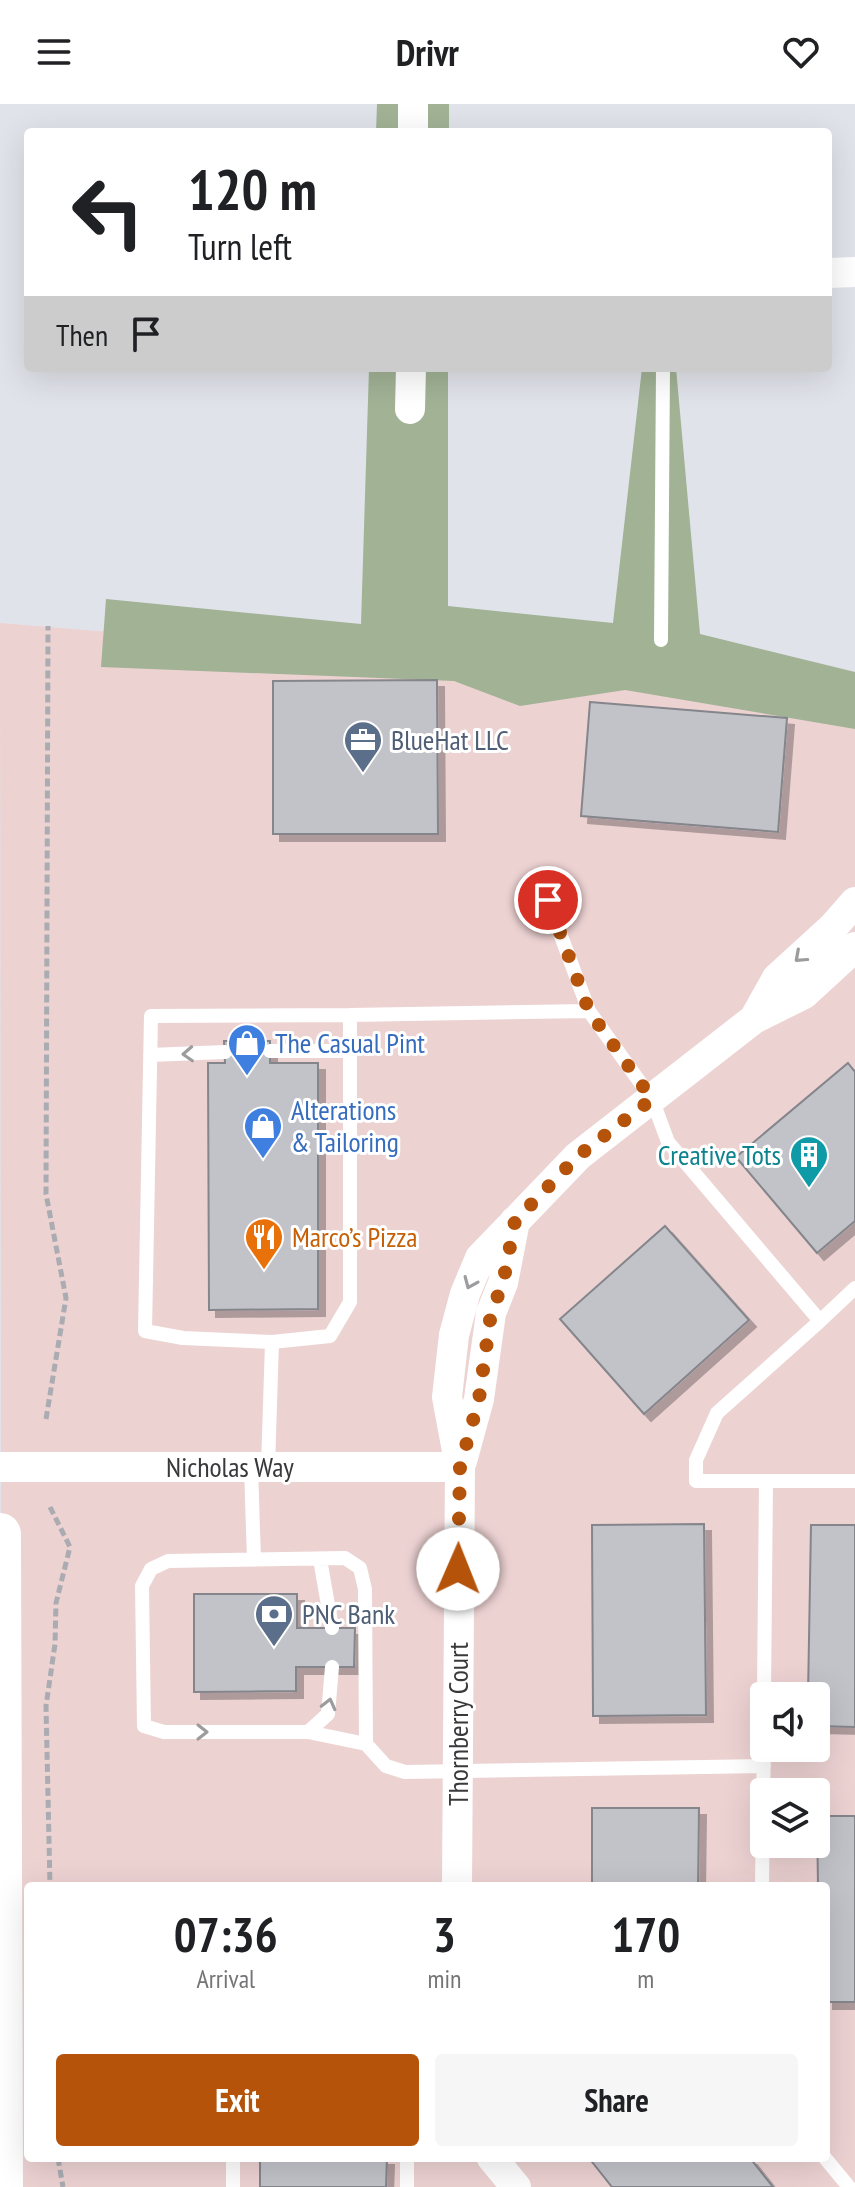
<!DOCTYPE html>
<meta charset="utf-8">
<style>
body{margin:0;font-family:"PT Sans Narrow",sans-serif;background:#f6f6f6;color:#202124;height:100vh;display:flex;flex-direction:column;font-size:30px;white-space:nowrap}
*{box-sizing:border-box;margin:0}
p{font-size:26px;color:#757577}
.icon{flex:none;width:44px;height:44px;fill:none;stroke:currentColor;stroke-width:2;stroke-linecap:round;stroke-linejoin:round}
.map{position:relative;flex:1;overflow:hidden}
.details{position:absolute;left:24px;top:1778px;width:806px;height:280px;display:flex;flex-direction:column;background:#fff;border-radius:8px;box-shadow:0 8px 32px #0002}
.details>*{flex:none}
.guide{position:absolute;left:24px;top:24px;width:808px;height:244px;border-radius:8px;box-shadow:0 8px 32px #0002;background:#fff;color:#202124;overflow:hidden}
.fabs{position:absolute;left:750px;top:1578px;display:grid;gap:16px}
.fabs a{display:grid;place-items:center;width:80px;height:80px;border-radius:8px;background:#fff;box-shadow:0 8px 32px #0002;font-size:40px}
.pin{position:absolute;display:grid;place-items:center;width:68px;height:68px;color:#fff;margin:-34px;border:4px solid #fff;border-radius:50%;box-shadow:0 2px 8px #0007}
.me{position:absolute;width:88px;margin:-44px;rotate:1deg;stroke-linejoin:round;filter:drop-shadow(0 0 6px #0008)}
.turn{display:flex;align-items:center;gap:28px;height:168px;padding:0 32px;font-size:36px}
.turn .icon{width:104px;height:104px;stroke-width:2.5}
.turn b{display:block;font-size:56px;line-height:68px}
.then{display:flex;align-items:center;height:76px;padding:0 32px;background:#0003;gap:16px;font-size:30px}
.eta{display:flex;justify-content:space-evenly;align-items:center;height:136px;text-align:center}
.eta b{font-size:48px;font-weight:700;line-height:56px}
.button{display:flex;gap:16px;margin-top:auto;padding:16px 32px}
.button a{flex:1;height:92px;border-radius:8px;background:#b45309;color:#fff;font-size:32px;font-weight:700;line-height:92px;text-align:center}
.button a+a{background:#f6f6f6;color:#202124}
header{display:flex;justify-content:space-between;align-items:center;height:104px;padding:0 32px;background:#fff;font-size:36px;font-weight:700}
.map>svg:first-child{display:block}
</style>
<header><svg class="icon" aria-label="menu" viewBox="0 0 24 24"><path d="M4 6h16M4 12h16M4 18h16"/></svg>Drivr<svg class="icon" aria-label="heart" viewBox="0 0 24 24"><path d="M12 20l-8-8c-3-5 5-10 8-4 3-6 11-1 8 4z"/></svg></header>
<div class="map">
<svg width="855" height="2083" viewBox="0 0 855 2083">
<defs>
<filter id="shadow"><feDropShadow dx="7" dy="7" stdDeviation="0" flood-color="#0004"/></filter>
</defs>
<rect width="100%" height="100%" fill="#e1e3ea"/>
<!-- commercial -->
<path fill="#edd2d2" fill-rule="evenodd" d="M 0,519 L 855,589 L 855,2083 L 2,2083 ZM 764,1592 L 816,1592 L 816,1644 L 764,1644 ZM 764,1688 L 816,1688 L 816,1740 L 764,1740 ZM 28,1782 L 826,1782 L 826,2054 L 28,2054 Z"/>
<!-- forest -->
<path fill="#a1b295" d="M 377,0 L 449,0 L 449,28 L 376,28 Z
M 369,264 L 448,264 L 448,502 L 613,519 L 642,264 L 676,264 L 700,530 L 855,568 L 855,625 L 625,586 L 520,602 L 454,577 L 101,563 L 106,495 L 361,520 Z"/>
<!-- building -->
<path fill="#c2c2c9" stroke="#85868c" stroke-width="2" filter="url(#shadow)" d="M 437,576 L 438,730 L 273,730 L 273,577 Z
M 590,598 L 787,614 L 778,728 L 581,712 Z
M 224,937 L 270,937 L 270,959 L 318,959 L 318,1205 L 209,1206 L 208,959 L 225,959 Z
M 848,959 L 855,968 L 855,1117 L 817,1149 L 736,1053 Z
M 665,1122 L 749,1216 L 644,1310 L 560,1215 Z
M 704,1420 L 706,1611 L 593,1612 L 592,1421 Z
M 811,1421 L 855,1421 L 855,1623 L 816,1622 L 816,1592 L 808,1592 Z
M 194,1490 L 297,1490 L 297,1524 L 355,1524 L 354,1563 L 296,1563 L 296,1587 L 194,1588 Z
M 592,1704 L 699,1704 L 698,1782 L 592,1782 Z
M 817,1712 L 855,1712 L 855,1898 L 826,1898 L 826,1782 L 818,1782 Z
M 260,2054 L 387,2054 L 386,2083 L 260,2083 Z
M 589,2054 L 750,2054 L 773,2083 L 612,2083 Z"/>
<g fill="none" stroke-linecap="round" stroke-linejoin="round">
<!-- path -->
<path stroke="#abacb2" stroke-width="5" stroke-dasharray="8 4" stroke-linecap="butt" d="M 46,1315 L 66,1194 L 46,1090 L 48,522
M 50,1403 L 70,1443 L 56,1499 L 55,1540 L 46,1602 L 50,1782
M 58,2054 L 63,2083"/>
<!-- lane -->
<path stroke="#fff" stroke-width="14" d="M 661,536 L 663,264
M 539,773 L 589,907
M 270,947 L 350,947
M 150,951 L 225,948
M 820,1217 L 855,1184
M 272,1238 L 183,1234 L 145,1227 L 151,912 L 350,911
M 251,1363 L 254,1456
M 268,1363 L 272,1238 L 330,1232 L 350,1198 L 350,911 L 589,907 L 652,995 L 668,1038 L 820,1217 L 717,1309 L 696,1356 L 696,1377 L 766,1377 L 764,1592
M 766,1377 L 855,1377
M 320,1455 L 332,1524
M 308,1628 L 328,1610 L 332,1563
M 366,1640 L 308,1628 L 164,1628 L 144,1622 L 142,1482 L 151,1465 L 168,1457 L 345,1454 L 360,1464 L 365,1485 L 366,1640 L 386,1662 L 405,1668 L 764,1662
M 762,1782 L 764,1632
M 825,2054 L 849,2083
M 233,2083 L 233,2054
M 407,2083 L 407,2054"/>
<!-- street -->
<path stroke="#fff" stroke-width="30" d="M 413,28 L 413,0
M 828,169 L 855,168
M 410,305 L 411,264
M 754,915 L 777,874 L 834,822 L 855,798
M 462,1357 L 479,1295 L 491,1209 L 503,1179 L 515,1117
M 0,1363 L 460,1363
M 457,1782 L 460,1363 L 447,1293 L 454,1231 L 465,1190 L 480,1154 L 578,1052 L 754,915 L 804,890 L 855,843
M 492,2054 L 516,2083"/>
<!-- secondary -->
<path stroke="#fff" stroke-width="42" d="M 0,1430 L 2,2083"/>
</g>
<!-- one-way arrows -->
<defs><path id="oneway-chevron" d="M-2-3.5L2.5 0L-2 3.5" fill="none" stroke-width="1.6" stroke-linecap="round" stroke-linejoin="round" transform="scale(2)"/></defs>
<g stroke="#9c9c9e">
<use href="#oneway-chevron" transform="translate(800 853) rotate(138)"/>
<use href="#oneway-chevron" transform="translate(188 950) rotate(177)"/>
<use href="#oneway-chevron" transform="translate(470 1179) rotate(113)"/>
<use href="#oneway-chevron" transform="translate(329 1600) rotate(-76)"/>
<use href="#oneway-chevron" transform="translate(202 1628)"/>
</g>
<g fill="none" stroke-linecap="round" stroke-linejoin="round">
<!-- route -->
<path stroke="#b45309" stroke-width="14" stroke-dasharray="0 25.2" d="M 458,1465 L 460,1363 L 479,1295 L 491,1209 L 503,1179 L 515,1117 L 578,1052 L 652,995 L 589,907 L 548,796"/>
</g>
<!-- icons -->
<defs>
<symbol id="office-pin" viewBox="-11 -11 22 30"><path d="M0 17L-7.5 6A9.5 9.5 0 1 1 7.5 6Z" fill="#5c6f8a" stroke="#fff"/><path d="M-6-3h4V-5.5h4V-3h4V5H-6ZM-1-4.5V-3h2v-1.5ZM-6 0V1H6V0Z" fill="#fff"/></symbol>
<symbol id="shop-pin" viewBox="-11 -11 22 30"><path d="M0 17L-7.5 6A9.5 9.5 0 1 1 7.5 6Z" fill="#3f7fe0" stroke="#fff"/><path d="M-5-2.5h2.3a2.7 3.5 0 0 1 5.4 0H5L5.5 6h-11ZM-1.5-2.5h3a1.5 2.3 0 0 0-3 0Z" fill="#fff"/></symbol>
<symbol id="building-pin" viewBox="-11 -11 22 30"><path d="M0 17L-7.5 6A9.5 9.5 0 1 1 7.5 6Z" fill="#0f9aa8" stroke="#fff"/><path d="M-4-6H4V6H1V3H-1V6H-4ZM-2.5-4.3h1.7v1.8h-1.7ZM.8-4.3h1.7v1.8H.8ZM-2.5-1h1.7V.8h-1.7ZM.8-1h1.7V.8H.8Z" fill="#fff"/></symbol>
<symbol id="restaurant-pin" viewBox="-11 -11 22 30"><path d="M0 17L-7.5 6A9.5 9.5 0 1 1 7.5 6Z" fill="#e8710a" stroke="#fff"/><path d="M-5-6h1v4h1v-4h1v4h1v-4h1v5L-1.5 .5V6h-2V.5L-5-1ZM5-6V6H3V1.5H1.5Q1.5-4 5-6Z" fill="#fff"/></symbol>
<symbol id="bank-pin" viewBox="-11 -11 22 30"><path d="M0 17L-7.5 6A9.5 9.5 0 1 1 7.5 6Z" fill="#5c6f8a" stroke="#fff"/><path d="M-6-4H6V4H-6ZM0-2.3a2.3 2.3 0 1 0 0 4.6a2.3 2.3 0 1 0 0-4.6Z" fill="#fff"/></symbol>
</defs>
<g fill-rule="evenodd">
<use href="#office-pin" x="341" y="614" width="44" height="60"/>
<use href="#shop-pin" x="225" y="917" width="44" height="60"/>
<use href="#shop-pin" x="241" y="1000" width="44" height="60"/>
<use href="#building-pin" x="787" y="1029" width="44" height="60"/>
<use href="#restaurant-pin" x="242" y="1111" width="44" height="60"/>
<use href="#bank-pin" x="252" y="1488" width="44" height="60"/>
</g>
<g text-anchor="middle" stroke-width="6" stroke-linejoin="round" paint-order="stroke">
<!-- service labels -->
<g font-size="28" fill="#4e5e75" stroke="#fff" text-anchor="start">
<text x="391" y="646">BlueHat LLC</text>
<text x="302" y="1520">PNC Bank</text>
</g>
<!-- shop labels -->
<g font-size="28" fill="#366cbe" stroke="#fff" text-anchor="start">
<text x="275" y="949">The Casual Pint</text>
<text x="291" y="1016">Alterations<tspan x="291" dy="32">&amp; Tailoring</tspan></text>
</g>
<!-- culture labels -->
<g font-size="28" fill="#0d838f" stroke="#fff" text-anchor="end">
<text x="781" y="1061">Creative Tots</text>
</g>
<!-- food labels -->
<g font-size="28" fill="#c56008" stroke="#fff" text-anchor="start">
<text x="292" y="1143">Marco’s Pizza</text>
</g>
<!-- street labels -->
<g font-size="28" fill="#39393c" stroke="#fff">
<text x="230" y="1373">Nicholas Way</text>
<text transform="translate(458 1620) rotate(-90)" y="10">Thornberry Court</text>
</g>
</g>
</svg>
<div class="fabs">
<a><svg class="icon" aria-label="sound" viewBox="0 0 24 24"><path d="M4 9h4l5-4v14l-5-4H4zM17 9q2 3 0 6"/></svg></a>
<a><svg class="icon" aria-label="layers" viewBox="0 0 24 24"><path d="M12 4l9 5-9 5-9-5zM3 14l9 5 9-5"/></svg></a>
</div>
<div class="pin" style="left:548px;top:796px;background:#d93025"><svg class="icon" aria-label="arrive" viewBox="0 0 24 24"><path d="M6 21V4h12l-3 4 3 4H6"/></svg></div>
<svg class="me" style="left:458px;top:1465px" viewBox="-20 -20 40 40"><circle r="19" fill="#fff"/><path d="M0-13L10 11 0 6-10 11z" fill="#b45309"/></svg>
<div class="guide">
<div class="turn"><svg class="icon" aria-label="left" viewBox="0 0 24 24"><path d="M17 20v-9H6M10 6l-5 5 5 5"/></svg><div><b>120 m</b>Turn left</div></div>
<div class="then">Then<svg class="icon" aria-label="arrive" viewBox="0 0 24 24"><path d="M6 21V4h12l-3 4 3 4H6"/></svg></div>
</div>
<section class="details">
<div class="eta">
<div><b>07:36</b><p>Arrival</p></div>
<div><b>3</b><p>min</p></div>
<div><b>170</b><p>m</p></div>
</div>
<div class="button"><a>Exit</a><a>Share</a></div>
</section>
</div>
